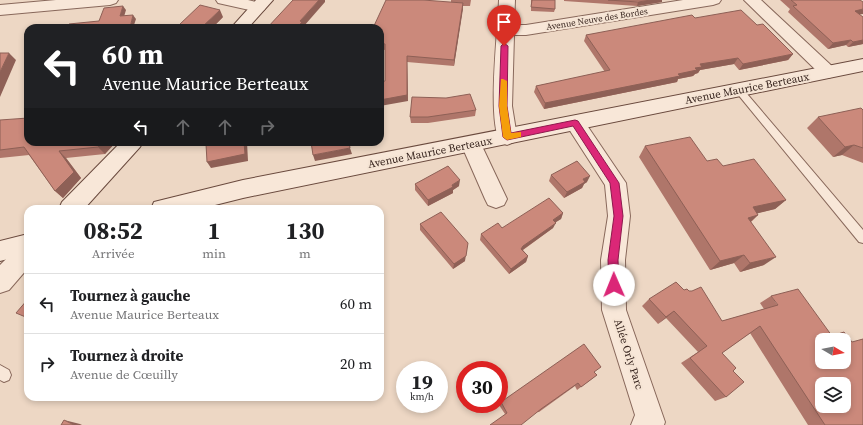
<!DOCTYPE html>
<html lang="fr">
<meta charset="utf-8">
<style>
body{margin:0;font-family:"Source Serif 4",serif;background:#f6f6f6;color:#202124;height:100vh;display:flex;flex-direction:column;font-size:15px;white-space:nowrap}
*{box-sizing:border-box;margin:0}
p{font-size:13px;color:#757577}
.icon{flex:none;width:22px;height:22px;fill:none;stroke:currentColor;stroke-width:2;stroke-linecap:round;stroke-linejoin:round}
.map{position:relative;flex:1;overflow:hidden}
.details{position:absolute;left:24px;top:205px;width:360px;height:196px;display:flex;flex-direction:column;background:#fff;border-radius:12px;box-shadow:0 2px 6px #0003}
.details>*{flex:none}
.banner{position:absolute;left:24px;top:24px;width:360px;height:122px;border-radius:12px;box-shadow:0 2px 6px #0003;background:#202124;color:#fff;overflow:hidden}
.needle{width:26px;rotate:100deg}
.fabs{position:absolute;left:815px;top:333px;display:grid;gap:8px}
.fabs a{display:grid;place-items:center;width:36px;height:36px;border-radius:8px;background:#fff;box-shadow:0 2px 6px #0003;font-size:20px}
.speed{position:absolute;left:396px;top:361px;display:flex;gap:8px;font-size:20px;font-weight:700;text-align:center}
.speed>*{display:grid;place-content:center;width:52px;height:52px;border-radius:50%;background:#fff;box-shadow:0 2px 6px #0003;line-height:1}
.speed small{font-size:10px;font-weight:400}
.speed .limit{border:6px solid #d22;background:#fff;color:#111}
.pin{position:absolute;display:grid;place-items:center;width:34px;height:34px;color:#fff;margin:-41px -17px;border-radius:50% 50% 50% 0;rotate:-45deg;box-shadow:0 0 4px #0007}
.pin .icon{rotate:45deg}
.me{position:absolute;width:44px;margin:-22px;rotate:359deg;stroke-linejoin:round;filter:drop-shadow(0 0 3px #0008)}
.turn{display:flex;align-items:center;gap:14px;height:84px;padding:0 12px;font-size:18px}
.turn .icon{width:52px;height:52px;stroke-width:2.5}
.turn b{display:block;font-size:28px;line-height:34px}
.lanes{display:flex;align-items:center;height:38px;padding:0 12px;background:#0003;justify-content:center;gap:20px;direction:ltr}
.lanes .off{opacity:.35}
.eta{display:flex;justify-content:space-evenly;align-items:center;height:68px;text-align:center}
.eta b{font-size:24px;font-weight:700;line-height:28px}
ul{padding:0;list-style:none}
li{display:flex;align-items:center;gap:12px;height:60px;padding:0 12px;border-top:1px solid #e0e0e0}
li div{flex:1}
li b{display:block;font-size:15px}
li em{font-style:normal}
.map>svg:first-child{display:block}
</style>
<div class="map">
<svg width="863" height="425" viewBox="0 0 863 425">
<rect width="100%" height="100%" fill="#edd7c4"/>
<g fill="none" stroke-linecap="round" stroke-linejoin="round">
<defs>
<path id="lane" d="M 739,87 L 742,88 L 863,230 L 863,243 L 859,242 L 736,92 L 734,90 L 736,88 Z
M 0,365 L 9,370 L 11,375 L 9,380 L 4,382 L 0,380 Z"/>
<path id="street" d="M 56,0 L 118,0 L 116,3 L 110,5 L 0,15 L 0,5 Z
M 216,0 L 248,0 L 264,4 L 266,7 L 264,10 L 258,12 L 218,3 Z
M 499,0 L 515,0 L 514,25 L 526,25 L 683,0 L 721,0 L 719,3 L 713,5 L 526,35 L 514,35 L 512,106 L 517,137 L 514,142 L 507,145 L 500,142 C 487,119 498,30 499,0 Z
M 744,0 L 761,0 L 834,68 L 837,72 L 834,76 L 828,78 L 822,76 Z
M 575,116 L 582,118 L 626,183 L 630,216 L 625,260 L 626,310 L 665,422 L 664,425 L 631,425 L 635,415 L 602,310 L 601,260 L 608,216 L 605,185 L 565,123 L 568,118 Z
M 471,136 L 478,139 L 481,144 L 507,199 L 504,205 L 496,208 L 488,205 L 485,199 L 461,144 L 464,139 Z
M 28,242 L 28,268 L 9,290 L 0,293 L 0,265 L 20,245 Z"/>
<path id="secondary" d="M 256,0 L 273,0 L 248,28 L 231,28 Z
M 863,59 L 863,71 L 243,198 L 199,209 L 151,209 L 154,202 L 162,200 L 243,180 Z
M 121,142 L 143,142 L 140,147 L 84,209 L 59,209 L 62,202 Z
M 28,234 L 28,254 L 0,261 L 0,241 Z"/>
</defs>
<!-- lane casing -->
<use href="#lane" stroke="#88685b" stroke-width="2"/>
<!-- street casing -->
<use href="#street" stroke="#88685b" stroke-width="2"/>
<!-- secondary casing -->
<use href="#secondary" stroke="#6a4a3e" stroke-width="2"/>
<!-- lane -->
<use href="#lane" fill="#f8e7d8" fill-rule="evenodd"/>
<!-- street -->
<use href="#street" fill="#f8e7d8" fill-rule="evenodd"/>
<!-- secondary -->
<use href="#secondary" fill="#f8e7d8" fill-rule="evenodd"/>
</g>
<!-- wall -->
<path fill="#af766a" d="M 451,0 L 471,0 L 470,6 L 463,6 L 454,66 L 407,62 L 408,101 L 385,81 L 385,50 L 380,49 L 380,28 L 451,2 Z
M 531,0 L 555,0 L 555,9 L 554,12 L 531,11 Z
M 564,0 L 662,0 L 662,2 L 637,6 L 564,1 Z
M 780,0 L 860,0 L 860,15 L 863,44 L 848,47 L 846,45 L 828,49 L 788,12 L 790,9 Z
M 223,17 L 212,28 L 180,28 L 179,25 Z
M 695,18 L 757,25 L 793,54 L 788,60 L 739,70 L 734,64 L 700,70 L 698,73 L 695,74 L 693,76 L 678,79 L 677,82 L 544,109 L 534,92 L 536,86 L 605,72 L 584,41 L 586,35 Z
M 476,110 L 475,116 L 428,123 L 411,123 L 410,117 Z
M 863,110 L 863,163 L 842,155 L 833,157 L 807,128 L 818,117 Z
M 0,120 L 28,142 L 116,142 L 105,154 L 66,158 L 81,178 L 63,198 L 55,191 L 29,155 L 0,158 Z
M 645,146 L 707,161 L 786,200 L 775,209 L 757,213 L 758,215 L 751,222 L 764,265 L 740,272 L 734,263 L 710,270 L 639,157 Z
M 551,175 L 587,182 L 584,184 L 582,188 L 564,198 L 549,181 Z
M 415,184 L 459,186 L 453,190 L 453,193 L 428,206 L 415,190 Z
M 563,213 L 561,219 L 555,222 L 553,228 L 523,250 L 528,256 L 526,262 L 509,274 L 480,240 L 481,234 L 502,228 Z
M 420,224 L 465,261 L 453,269 L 420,230 Z
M 684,290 L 689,291 L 722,321 L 764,309 L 760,303 L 771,296 L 863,425 L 808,425 L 750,333 L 722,353 L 733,371 L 726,397 L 715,401 L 681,363 L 698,352 L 666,318 L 658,324 L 642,306 L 649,299 Z
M 594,372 L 597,375 L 577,390 L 575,386 L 539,412 L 505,414 L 499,405 L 501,402 Z"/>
<!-- shaded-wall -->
<path fill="#8e6056" d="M 319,0 L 325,0 L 325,2 L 304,26 L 304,28 L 297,28 L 300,21 Z
M 651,0 L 662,0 L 662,2 L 637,6 L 638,2 Z
M 463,3 L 463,9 L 454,66 L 454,60 Z
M 123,6 L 126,10 L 123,20 L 120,16 Z
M 863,9 L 863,14 L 850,16 L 855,11 Z
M 220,10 L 223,17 L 212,28 L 201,28 Z
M 133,15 L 136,19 L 133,28 L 130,28 Z
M 851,40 L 846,45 L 828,49 L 833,43 Z
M 863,40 L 863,44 L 848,47 L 853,42 Z
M 9,53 L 16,60 L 0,97 L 0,72 Z
M 793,54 L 788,60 L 739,70 L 743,64 Z
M 407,56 L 408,101 L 380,106 L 380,100 Z
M 738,58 L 734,64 L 700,70 L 698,73 L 695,74 L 693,76 L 678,79 L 677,82 L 544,109 L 545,103 L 678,74 L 700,64 Z
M 103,142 L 116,142 L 105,154 L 98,147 Z
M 244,142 L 247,142 L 248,161 L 211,168 L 207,162 Z
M 854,145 L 842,155 L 833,157 L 845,147 Z
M 350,148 L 352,154 L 315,161 L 313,155 Z
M 59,151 L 66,158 L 81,178 L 63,198 L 55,191 Z
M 590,176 L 587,182 L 584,184 L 582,188 L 564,198 L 567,192 L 583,179 Z
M 460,180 L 459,186 L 453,190 L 453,193 L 428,206 L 428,200 Z
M 786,200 L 775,209 L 743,217 L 753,207 Z
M 563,213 L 561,219 L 550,226 L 553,220 Z
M 758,215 L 748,224 L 748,218 Z
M 556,223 L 553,228 L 521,251 L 521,249 L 523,246 Z
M 467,249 L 465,261 L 453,269 L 454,264 Z
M 744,255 L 734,263 L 710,270 L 720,261 Z
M 528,256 L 526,262 L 509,274 L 511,269 Z
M 776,257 L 764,265 L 740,272 L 750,263 Z
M 674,311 L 666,318 L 658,324 L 666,317 Z
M 64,420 L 80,424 L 82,425 L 74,425 Z"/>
<!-- building -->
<path fill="#cb897b" stroke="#8e6056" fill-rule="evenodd" d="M 293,0 L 319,0 L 300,21 L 302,22 L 297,28 L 267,28 Z
M 386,0 L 423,0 L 463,3 L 454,60 L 407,56 L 407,95 L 380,100 L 380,82 L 385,81 L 385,44 L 380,43 L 380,28 L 373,28 Z
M 532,0 L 555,0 L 555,9 L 531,7 Z
M 608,0 L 651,0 L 638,2 Z
M 791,0 L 860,0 L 863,2 L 863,9 L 855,11 L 863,17 L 863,40 L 853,42 L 851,40 L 833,43 L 793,6 L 797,5 Z
M 200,5 L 220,10 L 201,28 L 190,28 L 179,25 Z
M 123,6 L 120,16 L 133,15 L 130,28 L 68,28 L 69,24 L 99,21 L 104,8 Z
M 741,10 L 757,25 L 763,24 L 793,54 L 743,64 L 738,58 L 700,64 L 702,67 L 695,68 L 697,70 L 678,74 L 680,76 L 545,103 L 536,86 L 610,70 L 586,35 L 692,15 L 695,18 Z
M 0,53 L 9,53 L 0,72 Z
M 470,94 L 476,110 L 428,117 L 410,117 L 412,97 L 446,98 Z
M 861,108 L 863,110 L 863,148 L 854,145 L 845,147 L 818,117 Z
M 28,118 L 28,142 L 103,142 L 98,147 L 59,151 L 74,172 L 55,191 L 24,147 L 0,150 L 0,120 Z
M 690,137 L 707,161 L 717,159 L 723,166 L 754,159 L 786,200 L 753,207 L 758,215 L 748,218 L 776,257 L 750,263 L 744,255 L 720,261 L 645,146 Z
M 214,142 L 244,142 L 245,154 L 207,162 L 206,144 Z
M 311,142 L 349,142 L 350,148 L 313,155 Z
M 577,161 L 590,176 L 583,179 L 585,182 L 567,192 L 551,175 Z
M 448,166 L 460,180 L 452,185 L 453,187 L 428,200 L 415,184 Z
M 549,198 L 563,213 L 553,220 L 556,223 L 523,246 L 521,249 L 528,256 L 511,269 L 481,234 L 498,223 L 502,228 Z
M 441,212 L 468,243 L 466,256 L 454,264 L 420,224 Z
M 676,282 L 684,290 L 687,289 L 689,291 L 692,291 L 701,287 L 722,321 L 778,305 L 771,296 L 798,289 L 832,336 L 844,332 L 852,342 L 863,339 L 863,425 L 825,425 L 760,326 L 722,353 L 736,368 L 733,371 L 744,382 L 726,397 L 690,358 L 707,346 L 674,311 L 666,317 L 649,299 ZM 822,340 L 844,340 L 844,362 L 822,362 ZM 822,384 L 844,384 L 844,406 L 822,406 Z
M 28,299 L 28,318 L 16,313 Z
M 584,344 L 601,367 L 594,372 L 597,375 L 581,387 L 578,383 L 541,409 L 521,425 L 490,425 L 507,413 L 501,402 Z
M 64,420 L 74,425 L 61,425 Z"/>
<!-- route -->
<path fill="#db2777" stroke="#8e194d" d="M 504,43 L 508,46 L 507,106 L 511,133 L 575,120 L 578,121 L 619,183 L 623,216 L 618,260 L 619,285 L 617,288 L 614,289 L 610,288 L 609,285 L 608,260 L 614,216 L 610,183 L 573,126 L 507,140 L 503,137 L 499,106 L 501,46 Z"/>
<!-- slow -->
<path fill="#f59e0b" d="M 501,79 L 503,79 L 507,81 L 507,106 L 511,133 L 521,132 L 521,137 L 507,140 L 503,137 L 499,106 Z"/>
<g text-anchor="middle" stroke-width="4" stroke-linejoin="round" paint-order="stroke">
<!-- far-street labels -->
<g font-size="9" fill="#38251f" stroke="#f5e4d4">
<text transform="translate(597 19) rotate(-9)" y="3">Avenue Neuve des Bordes</text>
</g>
<!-- street labels -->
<g font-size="11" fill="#38251f" stroke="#f5e4d4">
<text transform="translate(747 88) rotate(-11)" y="4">Avenue Maurice Berteaux</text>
<text transform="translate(430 152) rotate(-11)" y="4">Avenue Maurice Berteaux</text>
<text transform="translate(629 354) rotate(72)" y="4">Allée Orly Parc</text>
</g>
</g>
</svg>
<div class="fabs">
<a><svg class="needle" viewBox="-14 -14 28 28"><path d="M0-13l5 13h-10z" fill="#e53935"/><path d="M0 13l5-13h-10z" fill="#757577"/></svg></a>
<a><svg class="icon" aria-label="layers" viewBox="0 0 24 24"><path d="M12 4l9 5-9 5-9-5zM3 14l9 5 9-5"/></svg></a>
</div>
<div class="speed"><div>19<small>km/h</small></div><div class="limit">30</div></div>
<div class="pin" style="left:504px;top:46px;background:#d93025"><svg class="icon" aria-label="arrive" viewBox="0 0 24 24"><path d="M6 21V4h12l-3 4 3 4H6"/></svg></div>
<svg class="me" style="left:614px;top:285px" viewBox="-20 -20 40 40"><circle r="19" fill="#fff"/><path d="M0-13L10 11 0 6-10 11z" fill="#db2777"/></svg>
<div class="banner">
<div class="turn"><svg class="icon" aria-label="left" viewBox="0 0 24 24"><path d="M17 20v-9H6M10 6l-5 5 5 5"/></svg><div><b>60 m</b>Avenue Maurice Berteaux</div></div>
<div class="lanes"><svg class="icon" aria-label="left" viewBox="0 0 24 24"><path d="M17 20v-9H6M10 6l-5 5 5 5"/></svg><svg class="icon off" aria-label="ahead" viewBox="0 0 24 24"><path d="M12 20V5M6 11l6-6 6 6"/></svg><svg class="icon off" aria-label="ahead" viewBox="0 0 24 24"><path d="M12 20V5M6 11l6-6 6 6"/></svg><svg class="icon off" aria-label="right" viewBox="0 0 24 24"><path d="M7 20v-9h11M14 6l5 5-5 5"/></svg></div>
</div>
<section class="details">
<div class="eta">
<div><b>08:52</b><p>Arrivée</p></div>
<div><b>1</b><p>min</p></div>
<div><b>130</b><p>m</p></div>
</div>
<ul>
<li><svg class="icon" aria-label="left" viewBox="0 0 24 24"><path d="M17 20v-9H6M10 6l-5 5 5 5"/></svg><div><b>Tournez à gauche</b><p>Avenue Maurice Berteaux</p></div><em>60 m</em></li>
<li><svg class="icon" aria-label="right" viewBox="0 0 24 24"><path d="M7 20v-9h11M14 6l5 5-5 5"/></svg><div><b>Tournez à droite</b><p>Avenue de Cœuilly</p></div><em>20 m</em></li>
</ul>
</section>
</div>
